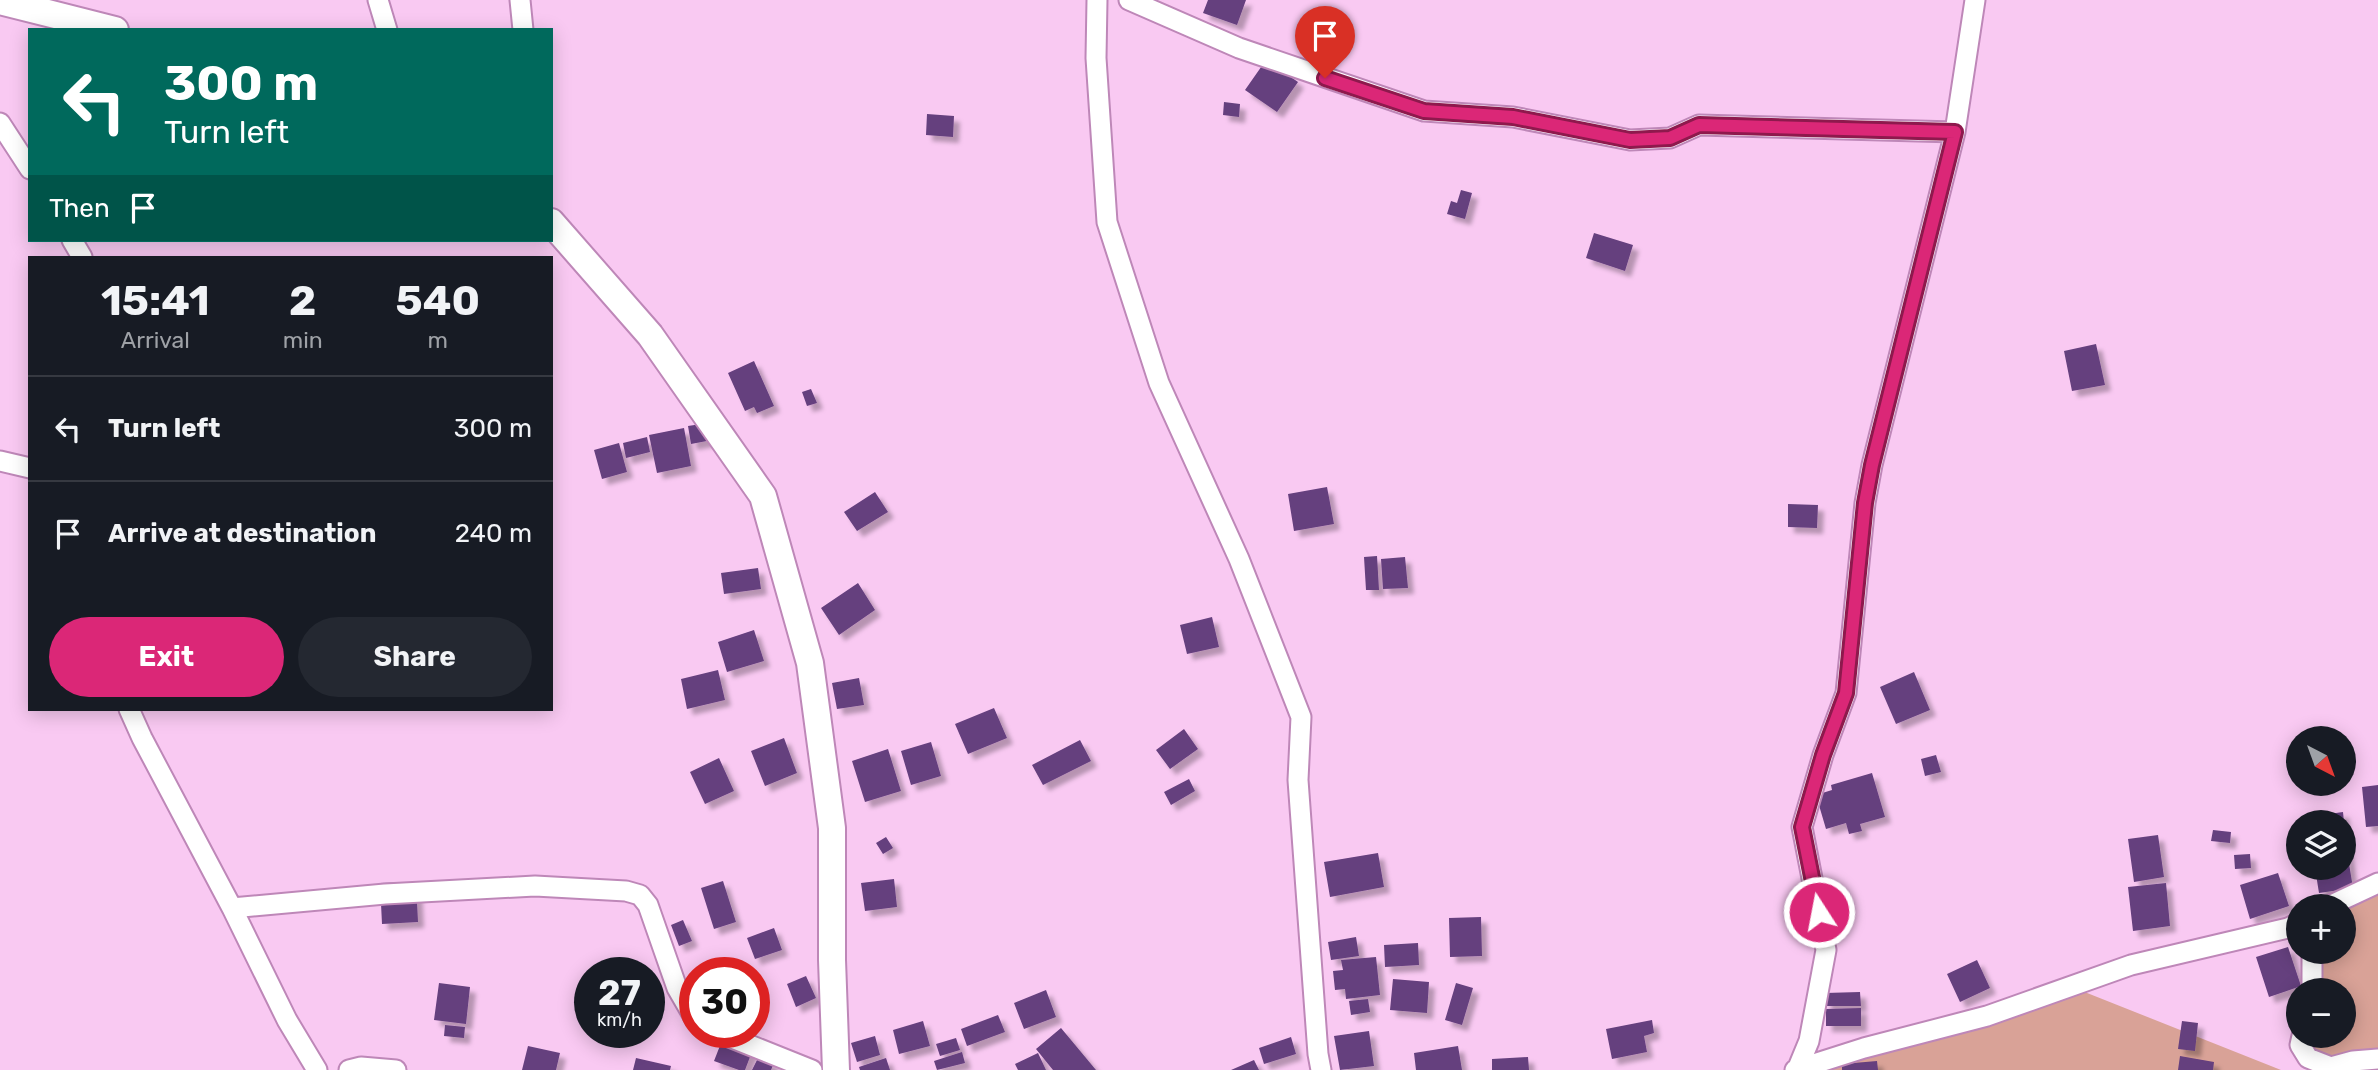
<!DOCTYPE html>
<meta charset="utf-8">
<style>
body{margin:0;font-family:Rubik,sans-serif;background:#242831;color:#f1f3f6;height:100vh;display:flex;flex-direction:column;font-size:26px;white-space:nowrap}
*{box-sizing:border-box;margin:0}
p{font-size:23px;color:#9ea1a6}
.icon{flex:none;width:38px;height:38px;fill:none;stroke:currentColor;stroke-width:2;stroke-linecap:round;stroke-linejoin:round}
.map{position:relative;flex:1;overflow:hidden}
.drawer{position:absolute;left:28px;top:256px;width:525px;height:455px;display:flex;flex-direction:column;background:#171b24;border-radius:0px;box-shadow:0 4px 18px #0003}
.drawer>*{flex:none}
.hud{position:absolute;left:28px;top:28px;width:525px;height:214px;border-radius:0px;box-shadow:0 4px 18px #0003;background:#00695c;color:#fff;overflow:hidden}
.needle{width:46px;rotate:139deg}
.fabs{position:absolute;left:2286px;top:726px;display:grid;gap:14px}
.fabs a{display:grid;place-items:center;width:70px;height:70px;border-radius:50%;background:#171b24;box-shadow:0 4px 18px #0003;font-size:35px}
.speed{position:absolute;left:574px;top:957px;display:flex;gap:14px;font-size:35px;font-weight:700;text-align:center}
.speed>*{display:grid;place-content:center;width:91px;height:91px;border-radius:50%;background:#171b24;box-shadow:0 4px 18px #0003;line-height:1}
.speed small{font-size:18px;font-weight:400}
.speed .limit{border:10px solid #d22;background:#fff;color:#111}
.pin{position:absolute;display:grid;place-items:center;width:60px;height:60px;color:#fff;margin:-72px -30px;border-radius:50% 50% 50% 0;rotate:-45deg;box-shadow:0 0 7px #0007}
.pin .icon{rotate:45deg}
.me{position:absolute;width:77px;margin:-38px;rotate:349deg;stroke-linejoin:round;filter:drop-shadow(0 0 5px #0008)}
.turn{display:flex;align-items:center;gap:24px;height:147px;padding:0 21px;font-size:32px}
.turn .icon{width:91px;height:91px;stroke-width:2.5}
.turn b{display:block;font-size:49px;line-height:60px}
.then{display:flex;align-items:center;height:66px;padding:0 21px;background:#0003;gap:14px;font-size:26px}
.eta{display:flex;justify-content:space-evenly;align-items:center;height:119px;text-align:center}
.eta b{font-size:42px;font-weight:700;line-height:49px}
.primary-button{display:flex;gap:14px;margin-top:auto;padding:14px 21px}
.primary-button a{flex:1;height:80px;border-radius:42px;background:#db2777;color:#fff;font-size:28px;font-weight:700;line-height:80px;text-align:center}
.primary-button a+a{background:#242831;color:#f1f3f6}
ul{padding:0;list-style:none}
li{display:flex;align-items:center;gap:21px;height:105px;padding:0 21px;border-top:2px solid #363941}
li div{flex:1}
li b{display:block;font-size:26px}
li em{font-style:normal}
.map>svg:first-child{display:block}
</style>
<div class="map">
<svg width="2378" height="1070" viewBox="0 0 2378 1070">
<defs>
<filter id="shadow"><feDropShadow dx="6" dy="6" stdDeviation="2" flood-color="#0004"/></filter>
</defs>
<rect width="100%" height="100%" fill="#f9c9f2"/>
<!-- green -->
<path fill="#d9a297" d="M 2378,893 L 2378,1070 L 2350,1070 L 2308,1058 L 2307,1036 L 2343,1036 L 2343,990 L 2304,990 L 2302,952 L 2343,952 L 2343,906 Z
M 2072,987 L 2281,1070 L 1813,1070 Z"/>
<!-- building -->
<path fill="#653f7e" filter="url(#shadow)" d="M 1208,0 L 1246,0 L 1237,25 L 1203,13 Z
M 1266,60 L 1298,82 L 1277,112 L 1245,90 Z
M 1224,102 L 1240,104 L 1239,117 L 1223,115 Z
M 927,114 L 954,116 L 953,137 L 926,135 Z
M 1461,190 L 1472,193 L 1465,219 L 1447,214 L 1451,201 L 1457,203 Z
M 1594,233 L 1633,245 L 1625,271 L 1586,258 Z
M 2096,344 L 2105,385 L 2072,391 L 2064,351 Z
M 754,361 L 774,406 L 757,413 L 754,407 L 745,411 L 728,373 Z
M 811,389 L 817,403 L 807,406 L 802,392 Z
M 701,424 L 712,440 L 691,444 L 688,426 Z
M 684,428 L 691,466 L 657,473 L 649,435 Z
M 647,437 L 650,452 L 626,458 L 623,443 Z
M 619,443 L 627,472 L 602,479 L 594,450 Z
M 1327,487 L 1334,524 L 1294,531 L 1288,494 Z
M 875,492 L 888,512 L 857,531 L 844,512 Z
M 1788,504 L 1818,505 L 1817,528 L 1788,527 Z
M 1377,556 L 1379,590 L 1366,590 L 1364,557 Z
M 1405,557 L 1408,588 L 1383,589 L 1381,559 Z
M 758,568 L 761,589 L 724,594 L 721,573 Z
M 858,583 L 875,610 L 839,635 L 821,608 Z
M 1212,617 L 1219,647 L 1187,654 L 1180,625 Z
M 754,630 L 764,661 L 727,672 L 718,642 Z
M 718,670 L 725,700 L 687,709 L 681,679 Z
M 1914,672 L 1930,710 L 1896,724 L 1880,687 Z
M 859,678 L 864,705 L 837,709 L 832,683 Z
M 994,708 L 1007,738 L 968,754 L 955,724 Z
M 1184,729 L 1198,749 L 1170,769 L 1156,750 Z
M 784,738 L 797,773 L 765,786 L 751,751 Z
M 1080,740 L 1091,761 L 1043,785 L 1032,765 Z
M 931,742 L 941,776 L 911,785 L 901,751 Z
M 888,749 L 901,791 L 865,802 L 852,761 Z
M 1936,755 L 1941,772 L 1925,776 L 1921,759 Z
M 719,758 L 734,791 L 705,804 L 690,772 Z
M 1872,773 L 1885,817 L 1860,824 L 1862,831 L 1849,834 L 1846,823 L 1826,829 L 1816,795 L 1832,790 L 1831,785 Z
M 1189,779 L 1195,791 L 1171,805 L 1164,792 Z
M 2378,785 L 2378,826 L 2366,827 L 2362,787 Z
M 2343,812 L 2344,822 L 2309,822 L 2308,817 Z
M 2343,827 L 2353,888 L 2319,893 L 2315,868 L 2343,868 Z
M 2213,830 L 2231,832 L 2230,843 L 2211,841 Z
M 2158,835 L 2164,877 L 2134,882 L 2128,839 Z
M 886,837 L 893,848 L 883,854 L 876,843 Z
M 1378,853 L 1384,887 L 1330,897 L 1324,862 Z
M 2250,854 L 2251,868 L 2235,869 L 2234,855 Z
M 2278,873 L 2289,906 L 2250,919 L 2240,885 Z
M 894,879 L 897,907 L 865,911 L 861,883 Z
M 723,881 L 736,922 L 714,929 L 701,888 Z
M 416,882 L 418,922 L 382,924 L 380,883 Z
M 2166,883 L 2170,926 L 2133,931 L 2128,887 Z
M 1481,917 L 1482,956 L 1450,957 L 1449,918 Z
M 683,920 L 692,941 L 679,946 L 671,925 Z
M 774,928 L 782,950 L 755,959 L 747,938 Z
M 1356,937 L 1359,956 L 1331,960 L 1328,942 Z
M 1418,943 L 1419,965 L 1385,967 L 1384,945 Z
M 2288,947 L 2301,986 L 2269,997 L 2256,957 Z
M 1376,957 L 1380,995 L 1346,999 L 1345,989 L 1335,990 L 1333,971 L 1343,970 L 1341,960 Z
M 1977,960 L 1990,988 L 1960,1002 L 1947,974 Z
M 806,976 L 816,998 L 796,1007 L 787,984 Z
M 1393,979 L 1429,982 L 1427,1013 L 1390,1010 Z
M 439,983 L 470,987 L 466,1024 L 434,1020 Z
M 1456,983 L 1473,988 L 1462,1025 L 1445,1020 Z
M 1046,990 L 1056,1017 L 1024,1029 L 1014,1003 Z
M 1860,992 L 1861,1006 L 1825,1006 L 1825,993 Z
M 1368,999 L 1370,1012 L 1351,1015 L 1349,1001 Z
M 1861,1008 L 1861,1026 L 1826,1026 L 1826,1009 Z
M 998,1015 L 1005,1032 L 967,1046 L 961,1029 Z
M 1652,1020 L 1654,1033 L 1644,1036 L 1647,1052 L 1612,1059 L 1606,1029 Z
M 923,1021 L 930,1046 L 899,1054 L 893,1030 Z
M 2182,1021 L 2198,1023 L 2195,1051 L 2178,1049 Z
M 445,1025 L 465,1027 L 464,1038 L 444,1036 Z
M 1061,1028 L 1096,1070 L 1053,1070 L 1036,1049 Z
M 1369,1031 L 1374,1066 L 1340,1070 L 1334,1036 Z
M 875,1036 L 880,1055 L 857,1062 L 851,1043 Z
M 1291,1037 L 1296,1054 L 1264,1064 L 1259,1048 Z
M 723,1038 L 753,1049 L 745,1070 L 739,1070 L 714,1061 Z
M 956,1038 L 960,1050 L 940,1056 L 936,1044 Z
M 528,1046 L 560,1053 L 556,1070 L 522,1070 Z
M 1458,1046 L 1462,1070 L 1416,1070 L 1414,1053 Z
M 962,1052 L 965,1063 L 937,1070 L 934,1061 Z
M 1038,1053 L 1046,1070 L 1018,1070 L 1015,1064 Z
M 759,1056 L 774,1063 L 771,1070 L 752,1070 Z
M 2180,1056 L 2214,1062 L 2213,1070 L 2178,1070 Z
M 1528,1057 L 1529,1070 L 1492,1070 L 1492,1059 Z
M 636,1058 L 671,1066 L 670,1070 L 633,1070 Z
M 886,1058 L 890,1070 L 860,1070 L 859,1067 Z
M 1254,1060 L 1259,1070 L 1231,1070 Z
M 1877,1061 L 1878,1070 L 1842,1070 L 1842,1064 Z"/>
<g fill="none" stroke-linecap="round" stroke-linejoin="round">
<defs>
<path id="street" d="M 378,0 L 387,30
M 520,0 L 523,30
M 1097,0 L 1096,58 L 1107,222 L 1159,383 L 1239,559 L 1301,717 L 1298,780 L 1318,1054 L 1321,1070
M 1129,0 L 1239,48 L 1424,111 L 1513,117 L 1630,140 L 1670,138 L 1699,125 L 1955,132
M 0,123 L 30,169
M 72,240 L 82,257
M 0,461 L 30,468
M 129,709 L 142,738 L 232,908 L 287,1020 L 317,1070
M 2329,906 L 2378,883
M 232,908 L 385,894 L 535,886 L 626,891 L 640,895 L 648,905 L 677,988 L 695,1019
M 2312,952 L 2312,990
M 717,1032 L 812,1070
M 2302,1036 L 2300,1045 L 2308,1058 L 2331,1067 L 2353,1061 L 2378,1059
M 349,1070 L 361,1067 L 396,1070
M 1795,1070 L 1864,1048 L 1987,1016 L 2131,965 L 2288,928 L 2298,923
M 1797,1070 L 1809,1041 L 1826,950 L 1802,827 L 1823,755 L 1846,693 L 1865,503 L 1872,465 L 1955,132 L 1975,0"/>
<path id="secondary" d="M 0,1 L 115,30
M 551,222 L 650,335 L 763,496 L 810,663 L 832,828 L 832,960 L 836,1070"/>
</defs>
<!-- street casing -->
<use href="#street" stroke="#be87b8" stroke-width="23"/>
<!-- secondary casing -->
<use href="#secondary" stroke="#be87b8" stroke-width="30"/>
<!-- street -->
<use href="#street" stroke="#fff" stroke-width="19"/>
<!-- secondary -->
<use href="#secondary" stroke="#fff" stroke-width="26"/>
</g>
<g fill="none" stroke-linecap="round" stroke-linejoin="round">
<defs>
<path id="route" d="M 1325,78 L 1424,111 L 1513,117 L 1630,140 L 1670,138 L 1699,125 L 1955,132 L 1872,465 L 1865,503 L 1846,693 L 1823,755 L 1802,827 L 1819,912"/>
</defs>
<!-- route casing -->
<use href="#route" stroke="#8e194d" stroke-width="18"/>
<!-- route -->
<use href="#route" stroke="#db2777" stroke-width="12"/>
</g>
</svg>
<div class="fabs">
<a><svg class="needle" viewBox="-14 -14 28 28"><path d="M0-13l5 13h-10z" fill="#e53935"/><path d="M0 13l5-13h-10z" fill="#9ea1a6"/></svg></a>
<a><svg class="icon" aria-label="layers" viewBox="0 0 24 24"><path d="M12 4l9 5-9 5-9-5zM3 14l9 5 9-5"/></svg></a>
<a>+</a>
<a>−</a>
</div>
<div class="speed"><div>27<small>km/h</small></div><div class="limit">30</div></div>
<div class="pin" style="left:1325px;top:78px;background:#d93025"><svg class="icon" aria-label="arrive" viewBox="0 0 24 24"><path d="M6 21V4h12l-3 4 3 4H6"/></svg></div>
<svg class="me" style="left:1819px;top:912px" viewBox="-20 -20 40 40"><circle r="17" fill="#db2777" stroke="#fff" stroke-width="3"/><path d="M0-11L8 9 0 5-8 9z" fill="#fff"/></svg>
<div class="hud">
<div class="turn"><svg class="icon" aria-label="left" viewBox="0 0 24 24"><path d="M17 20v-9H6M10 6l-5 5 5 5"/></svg><div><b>300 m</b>Turn left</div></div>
<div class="then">Then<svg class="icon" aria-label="arrive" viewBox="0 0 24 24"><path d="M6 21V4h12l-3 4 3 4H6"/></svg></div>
</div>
<section class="drawer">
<div class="eta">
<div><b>15:41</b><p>Arrival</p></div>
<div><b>2</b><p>min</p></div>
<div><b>540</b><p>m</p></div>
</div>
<ul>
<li><svg class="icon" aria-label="left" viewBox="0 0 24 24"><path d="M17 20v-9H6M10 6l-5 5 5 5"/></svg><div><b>Turn left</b></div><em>300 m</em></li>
<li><svg class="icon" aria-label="arrive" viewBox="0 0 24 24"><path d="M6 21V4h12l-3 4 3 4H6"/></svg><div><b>Arrive at destination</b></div><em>240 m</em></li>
</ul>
<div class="primary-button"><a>Exit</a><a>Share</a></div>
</section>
</div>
